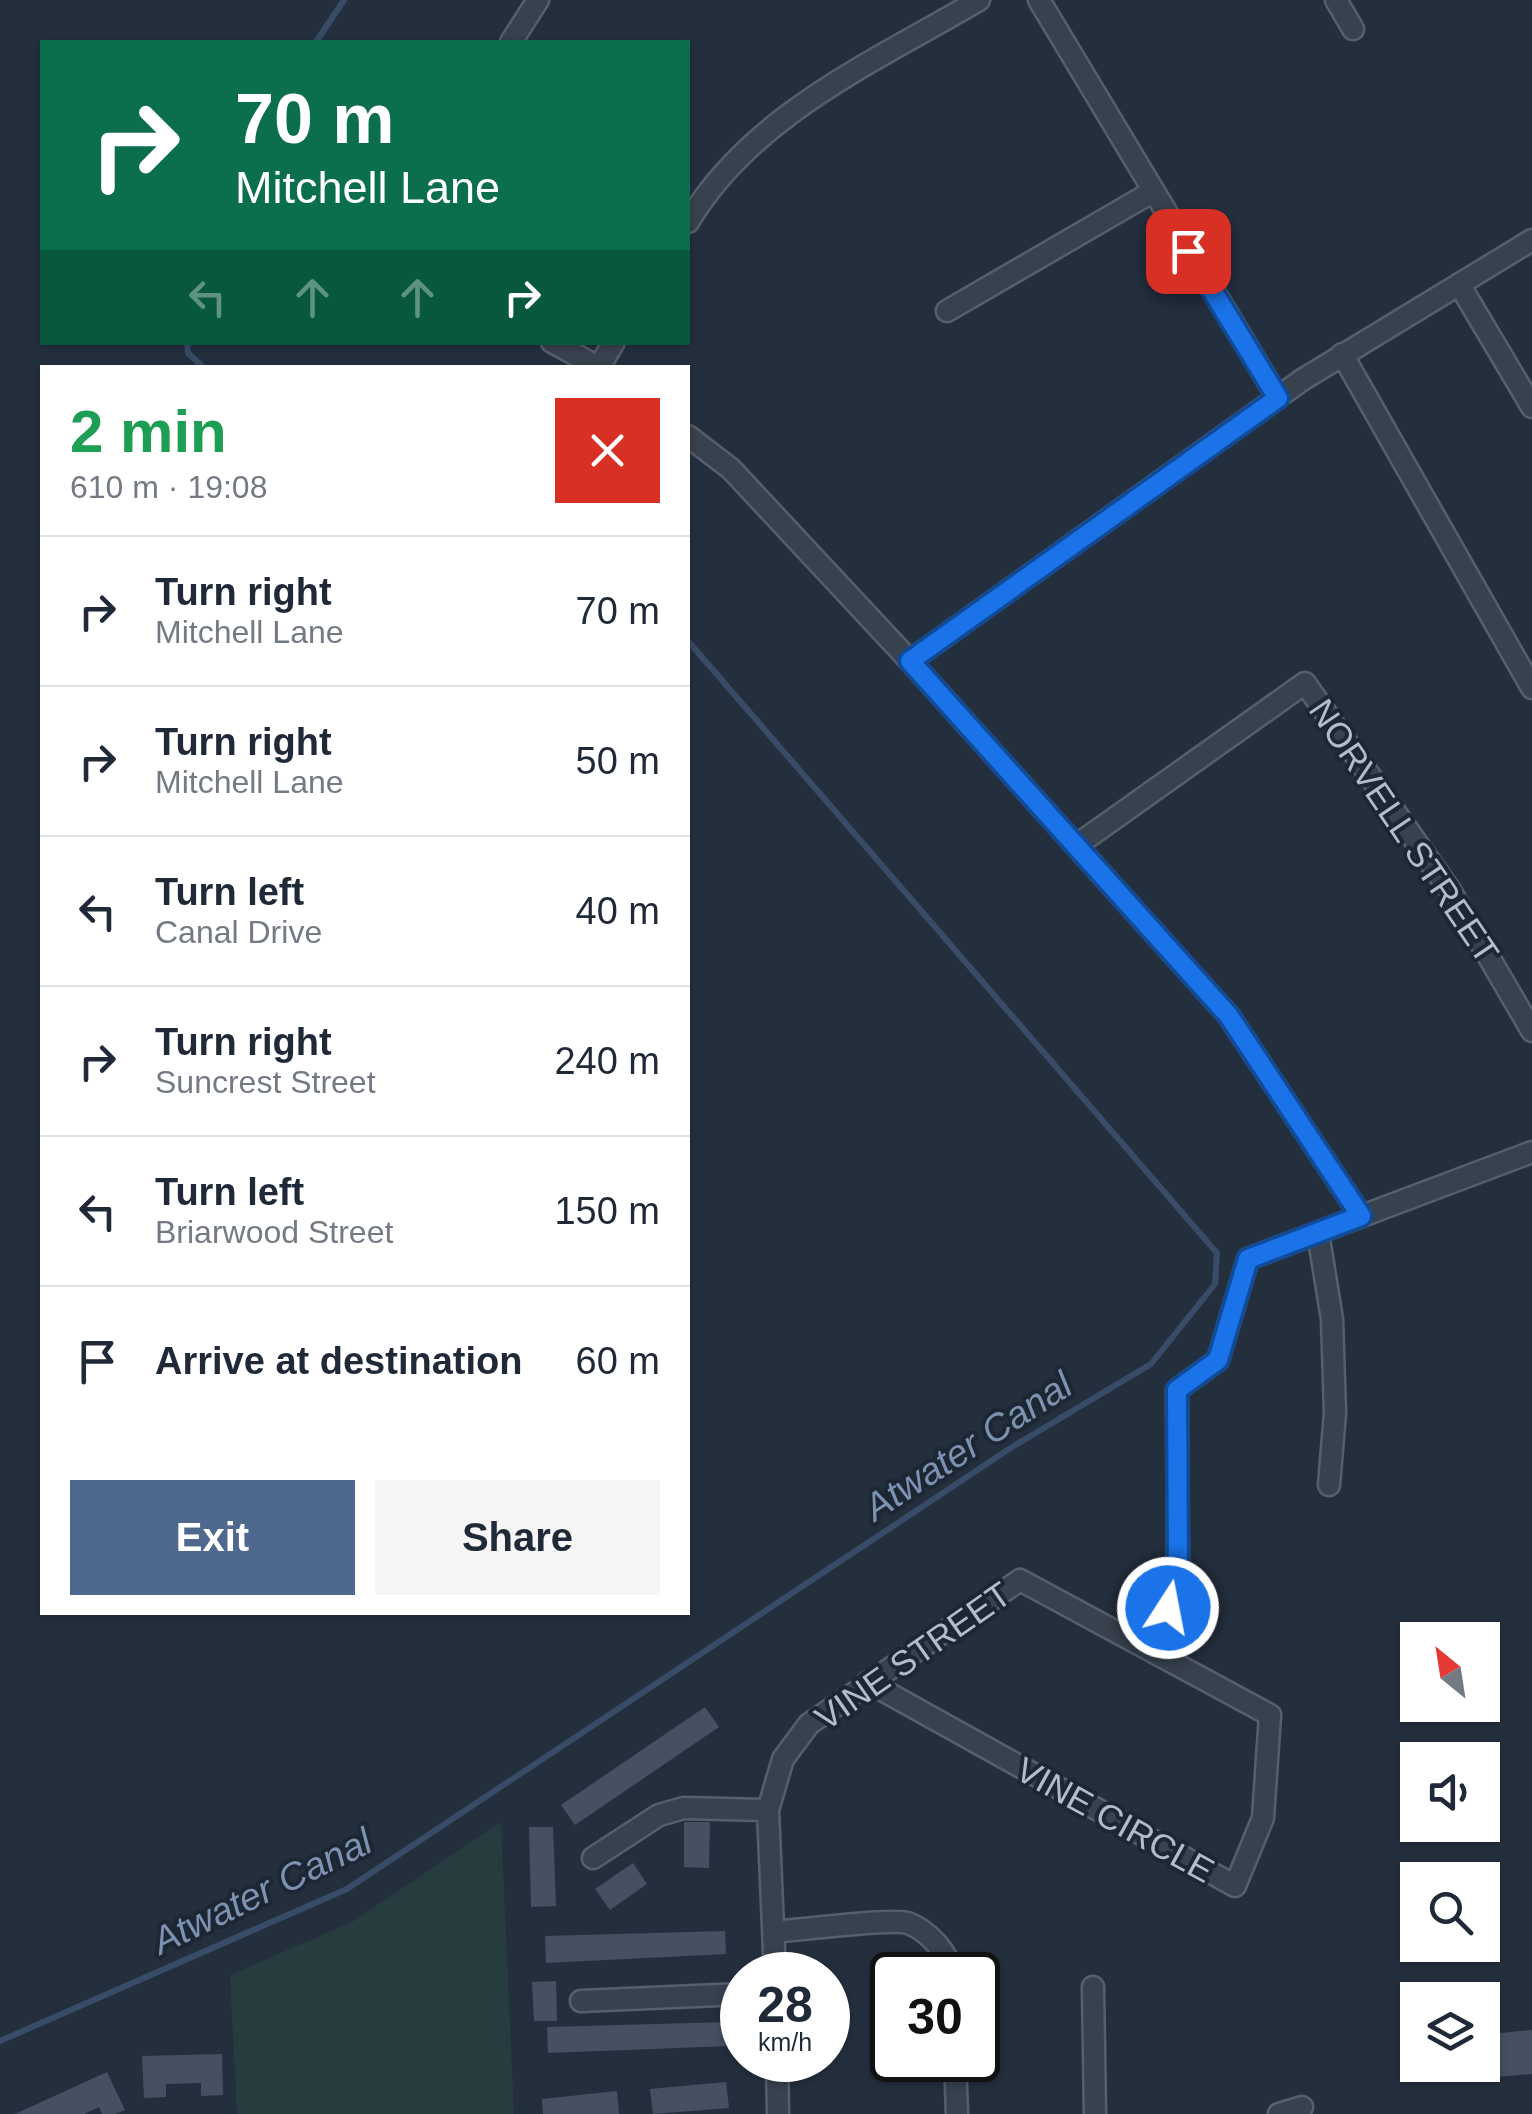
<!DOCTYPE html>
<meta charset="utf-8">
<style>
body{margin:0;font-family:Helvetica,sans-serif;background:#f6f6f7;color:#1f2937;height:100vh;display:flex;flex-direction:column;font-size:38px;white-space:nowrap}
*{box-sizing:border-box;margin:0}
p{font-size:32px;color:#747a83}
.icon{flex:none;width:55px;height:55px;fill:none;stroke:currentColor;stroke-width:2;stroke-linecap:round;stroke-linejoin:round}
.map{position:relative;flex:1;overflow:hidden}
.details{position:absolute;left:40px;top:365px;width:650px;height:1250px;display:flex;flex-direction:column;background:#fff;border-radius:0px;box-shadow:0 2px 8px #0004}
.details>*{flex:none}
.top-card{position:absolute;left:40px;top:40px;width:650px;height:305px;border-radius:0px;box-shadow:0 2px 8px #0004;background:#0b6e4f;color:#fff;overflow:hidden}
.needle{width:65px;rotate:330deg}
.tools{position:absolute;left:1400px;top:1622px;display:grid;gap:20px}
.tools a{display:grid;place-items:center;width:100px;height:100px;border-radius:0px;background:#fff;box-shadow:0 2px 8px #0004;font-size:50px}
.speed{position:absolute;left:720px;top:1952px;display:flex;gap:20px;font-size:50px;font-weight:700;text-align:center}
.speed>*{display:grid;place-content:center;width:130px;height:130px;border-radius:50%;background:#fff;box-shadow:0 2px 8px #0004;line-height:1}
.speed small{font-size:25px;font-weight:400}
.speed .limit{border:5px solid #111;border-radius:15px;background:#fff;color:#111}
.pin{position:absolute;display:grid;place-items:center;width:85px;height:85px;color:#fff;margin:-42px;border-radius:20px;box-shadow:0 5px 15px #0006}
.me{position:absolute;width:110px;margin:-55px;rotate:11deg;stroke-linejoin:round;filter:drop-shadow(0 0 8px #0008)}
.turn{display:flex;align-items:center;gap:35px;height:210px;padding:0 30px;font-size:45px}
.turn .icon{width:130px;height:130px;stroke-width:2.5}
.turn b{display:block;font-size:70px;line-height:85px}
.lanes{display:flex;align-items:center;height:95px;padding:0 30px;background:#0003;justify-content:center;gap:50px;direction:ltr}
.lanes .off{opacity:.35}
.round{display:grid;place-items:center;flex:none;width:105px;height:105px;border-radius:0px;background:#f6f6f7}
.headline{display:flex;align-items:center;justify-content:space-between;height:170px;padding:0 30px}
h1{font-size:60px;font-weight:700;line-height:75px;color:#1e9e55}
.cta{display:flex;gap:20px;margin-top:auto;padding:20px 30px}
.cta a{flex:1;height:115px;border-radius:0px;background:#4f688e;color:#fff;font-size:40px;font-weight:700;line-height:115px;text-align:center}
.cta a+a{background:#f6f6f7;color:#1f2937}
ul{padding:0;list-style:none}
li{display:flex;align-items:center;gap:30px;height:150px;padding:0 30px;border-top:2px solid #e0e1e3}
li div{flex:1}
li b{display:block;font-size:38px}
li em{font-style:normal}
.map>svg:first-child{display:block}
</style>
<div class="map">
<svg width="1532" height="2114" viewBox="0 0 1532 2114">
<rect width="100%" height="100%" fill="#242f3e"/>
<!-- green -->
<path fill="#263c3f" d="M 501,1822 L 514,2114 L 237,2114 L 230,1975 L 352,1922 Z"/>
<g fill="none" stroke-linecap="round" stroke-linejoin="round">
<!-- stream -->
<path stroke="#394c67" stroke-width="6" d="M 316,42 L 344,0
M 187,342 L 188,353 L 204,368
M 0,2041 L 347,1889 L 1009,1449 L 1151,1364 L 1215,1284 L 1217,1253 L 688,641"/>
</g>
<!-- building -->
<path fill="#455162" d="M 705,1707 L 719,1727 L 575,1825 L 561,1805 Z
M 684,1822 L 710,1822 L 709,1868 L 684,1867 Z
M 529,1827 L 553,1827 L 556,1906 L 531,1907 Z
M 633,1863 L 647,1884 L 610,1910 L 595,1889 Z
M 725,1931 L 726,1954 L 546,1963 L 545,1936 Z
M 556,1981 L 557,2021 L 534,2021 L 532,1982 Z
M 729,2022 L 729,2046 L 548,2053 L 547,2027 Z
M 1532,2030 L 1532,2074 L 1495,2077 L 1491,2034 Z
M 222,2054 L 223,2095 L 201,2096 L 201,2083 L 166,2084 L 166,2097 L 144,2098 L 142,2056 Z
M 107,2072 L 125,2110 L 115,2114 L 102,2114 L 99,2107 L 84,2114 L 15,2114 Z
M 726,2082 L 729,2108 L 653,2114 L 650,2089 Z
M 617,2091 L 619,2114 L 543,2114 L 542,2099 Z"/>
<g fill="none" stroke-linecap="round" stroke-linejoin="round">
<defs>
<path id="minor" d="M 1039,0 L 1278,398
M 1336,0 L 1353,29
M 511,42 L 538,0
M 688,222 C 753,114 874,62 979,0
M 1459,284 L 1532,407
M 947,311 L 1152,192
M 552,342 L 600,368
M 1342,354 L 1532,688
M 599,367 L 614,342
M 688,436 L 731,469 L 910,661 L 1229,1016 L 1361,1216
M 910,661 L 1302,380 L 1532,240
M 1077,845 L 1305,683 L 1451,892 L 1532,1031
M 1318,1233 L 1332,1319 L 1335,1413 L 1329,1485
M 1141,1643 L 1168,1608 L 1178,1573 L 1177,1390 L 1218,1360 L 1248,1259 L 1532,1152
M 593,1858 L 659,1815 L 684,1808 L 768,1810
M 774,1932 C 797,1930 893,1918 908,1923 C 928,1931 950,1953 951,1975
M 775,1975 L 768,1810 L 783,1759 L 809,1724 L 1020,1580 L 1270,1715 L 1263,1818 L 1235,1886 L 868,1682
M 1093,1987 L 1095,2114
M 581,2001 L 742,1994
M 777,2060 L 778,2114
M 955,2060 L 957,2114
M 1279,2114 L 1302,2107"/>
</defs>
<!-- minor casing -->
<use href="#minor" stroke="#565f6c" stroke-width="25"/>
<!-- minor -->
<use href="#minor" stroke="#38414e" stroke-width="20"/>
</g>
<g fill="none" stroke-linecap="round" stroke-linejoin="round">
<defs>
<path id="route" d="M 1168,1608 L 1178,1574 L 1177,1390 L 1218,1360 L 1248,1259 L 1361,1216 L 1229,1016 L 910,661 L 1278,398 L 1188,251"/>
</defs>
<!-- route casing -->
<use href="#route" stroke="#114b97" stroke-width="25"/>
<!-- route -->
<use href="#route" stroke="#1a73e8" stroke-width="18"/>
</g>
<g text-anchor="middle" stroke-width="8" stroke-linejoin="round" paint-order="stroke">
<!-- street labels -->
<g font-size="35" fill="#b4bcc9" stroke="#1d2633">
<text transform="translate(1404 831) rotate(56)" y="12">NORVELL STREET</text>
<text transform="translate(913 1656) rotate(-35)" y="12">VINE STREET</text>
<text transform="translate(1115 1820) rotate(29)" y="12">VINE CIRCLE</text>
</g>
<!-- water labels -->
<g font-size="38" font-style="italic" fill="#7c92b1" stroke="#1d2633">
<text transform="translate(968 1446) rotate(-33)" y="13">Atwater Canal</text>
<text transform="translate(262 1891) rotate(-26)" y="13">Atwater Canal</text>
</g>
</g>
</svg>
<div class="tools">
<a><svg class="needle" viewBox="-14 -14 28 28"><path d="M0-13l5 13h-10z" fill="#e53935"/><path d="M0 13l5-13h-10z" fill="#747a83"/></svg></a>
<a><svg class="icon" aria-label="sound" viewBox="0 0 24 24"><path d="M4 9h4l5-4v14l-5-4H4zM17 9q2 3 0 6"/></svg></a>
<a><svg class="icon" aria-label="search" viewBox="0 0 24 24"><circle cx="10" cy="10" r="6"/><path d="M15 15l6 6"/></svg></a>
<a><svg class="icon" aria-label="layers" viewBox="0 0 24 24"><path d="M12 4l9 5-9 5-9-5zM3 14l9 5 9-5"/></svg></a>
</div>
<div class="speed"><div>28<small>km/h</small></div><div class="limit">30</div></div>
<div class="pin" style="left:1188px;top:251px;background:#d93025"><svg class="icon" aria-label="arrive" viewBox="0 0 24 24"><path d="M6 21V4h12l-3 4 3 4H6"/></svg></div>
<svg class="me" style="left:1168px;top:1608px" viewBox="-20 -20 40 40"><circle r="17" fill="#1a73e8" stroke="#fff" stroke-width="3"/><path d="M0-11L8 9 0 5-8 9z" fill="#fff"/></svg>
<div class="top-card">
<div class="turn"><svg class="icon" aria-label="right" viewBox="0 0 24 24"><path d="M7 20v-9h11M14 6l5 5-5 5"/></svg><div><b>70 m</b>Mitchell Lane</div></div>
<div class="lanes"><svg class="icon off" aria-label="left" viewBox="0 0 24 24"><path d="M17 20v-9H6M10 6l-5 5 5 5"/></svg><svg class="icon off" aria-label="ahead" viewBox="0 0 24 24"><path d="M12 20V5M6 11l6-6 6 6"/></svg><svg class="icon off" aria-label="ahead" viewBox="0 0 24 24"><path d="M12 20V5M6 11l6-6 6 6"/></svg><svg class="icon" aria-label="right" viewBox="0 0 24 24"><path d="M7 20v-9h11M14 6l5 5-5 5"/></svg></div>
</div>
<section class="details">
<div class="headline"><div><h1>2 min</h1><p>610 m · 19:08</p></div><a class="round" style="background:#d93025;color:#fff"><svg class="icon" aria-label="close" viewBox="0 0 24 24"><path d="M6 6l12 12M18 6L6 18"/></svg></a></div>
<ul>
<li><svg class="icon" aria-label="right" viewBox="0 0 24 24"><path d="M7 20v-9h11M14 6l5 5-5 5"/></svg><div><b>Turn right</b><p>Mitchell Lane</p></div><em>70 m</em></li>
<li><svg class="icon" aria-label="right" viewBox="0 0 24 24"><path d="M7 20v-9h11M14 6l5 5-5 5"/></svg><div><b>Turn right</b><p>Mitchell Lane</p></div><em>50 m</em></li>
<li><svg class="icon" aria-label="left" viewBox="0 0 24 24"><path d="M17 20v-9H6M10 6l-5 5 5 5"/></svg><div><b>Turn left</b><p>Canal Drive</p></div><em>40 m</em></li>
<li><svg class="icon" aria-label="right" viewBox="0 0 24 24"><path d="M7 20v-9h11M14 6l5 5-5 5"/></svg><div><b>Turn right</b><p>Suncrest Street</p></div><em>240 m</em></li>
<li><svg class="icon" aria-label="left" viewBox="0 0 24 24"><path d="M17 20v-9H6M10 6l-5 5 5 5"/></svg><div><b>Turn left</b><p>Briarwood Street</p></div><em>150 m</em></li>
<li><svg class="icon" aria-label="arrive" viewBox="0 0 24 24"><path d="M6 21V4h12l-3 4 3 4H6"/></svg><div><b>Arrive at destination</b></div><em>60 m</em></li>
</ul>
<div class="cta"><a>Exit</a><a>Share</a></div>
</section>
</div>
